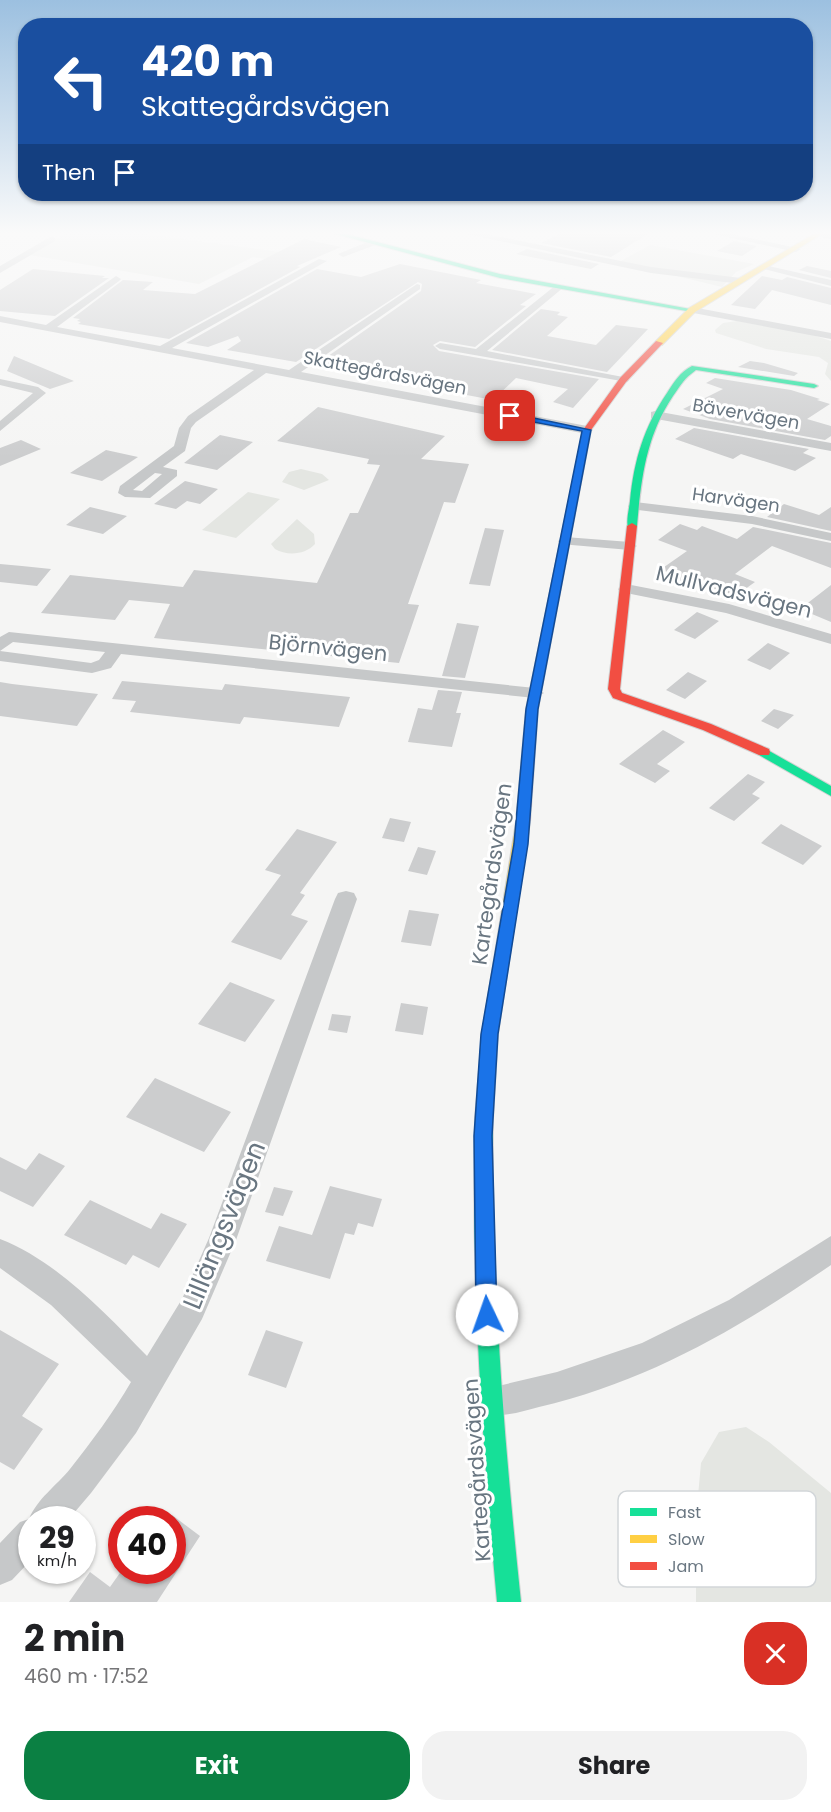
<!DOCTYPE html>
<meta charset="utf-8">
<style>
body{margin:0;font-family:Poppins,sans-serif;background:#f2f2f2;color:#202124;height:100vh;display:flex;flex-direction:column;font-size:22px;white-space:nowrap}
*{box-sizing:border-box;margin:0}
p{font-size:20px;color:#757577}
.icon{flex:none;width:33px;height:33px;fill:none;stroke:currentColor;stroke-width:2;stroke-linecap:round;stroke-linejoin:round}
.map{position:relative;height:1602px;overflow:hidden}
.side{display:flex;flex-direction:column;background:#fff;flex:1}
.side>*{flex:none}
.top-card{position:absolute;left:18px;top:18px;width:795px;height:183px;border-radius:24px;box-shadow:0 2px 4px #0004;background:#1a4fa0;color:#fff;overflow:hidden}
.speed{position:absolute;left:18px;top:1506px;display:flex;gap:12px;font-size:30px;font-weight:700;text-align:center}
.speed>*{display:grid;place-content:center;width:78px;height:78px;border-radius:50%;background:#fff;box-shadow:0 2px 4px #0004;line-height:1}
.speed small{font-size:15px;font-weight:400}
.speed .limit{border:9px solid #d22;background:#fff;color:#111}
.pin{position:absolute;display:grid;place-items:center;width:51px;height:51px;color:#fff;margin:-26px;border-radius:12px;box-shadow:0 3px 9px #0006}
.me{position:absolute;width:66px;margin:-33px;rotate:357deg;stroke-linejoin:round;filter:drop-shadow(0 0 4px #0008)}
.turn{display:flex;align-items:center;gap:21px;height:126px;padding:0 24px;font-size:27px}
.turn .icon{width:78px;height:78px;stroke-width:2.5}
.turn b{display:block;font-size:42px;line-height:51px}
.then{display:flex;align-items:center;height:57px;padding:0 24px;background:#0003;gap:12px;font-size:22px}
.round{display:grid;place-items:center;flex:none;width:63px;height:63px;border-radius:24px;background:#f2f2f2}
.overview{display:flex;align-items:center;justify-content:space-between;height:102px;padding:0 24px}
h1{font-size:36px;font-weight:700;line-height:45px}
.button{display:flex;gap:12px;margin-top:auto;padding:12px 24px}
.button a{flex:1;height:69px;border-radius:24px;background:#0b8043;color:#fff;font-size:24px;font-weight:700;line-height:69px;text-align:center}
.button a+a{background:#f2f2f2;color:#202124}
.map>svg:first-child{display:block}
</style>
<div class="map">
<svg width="831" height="1602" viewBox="0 0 831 1602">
<rect width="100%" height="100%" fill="#f5f5f4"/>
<!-- green -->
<path fill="#e4e6e2" d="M 67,232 L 131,232 L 317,257 L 300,264 L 253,257 L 199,284 L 30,255 Z
M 650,245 L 754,264 L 736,272 L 722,287 L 619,262 Z
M 737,321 L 810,334 L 831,341 L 831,381 L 825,374 L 828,363 L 819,357 L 766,349 L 716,333 L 715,330 L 723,323 Z
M 301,469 L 322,474 L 329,480 L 304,490 L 282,482 L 289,472 Z
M 248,492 L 280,499 L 236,538 L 202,530 Z
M 297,519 L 314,534 L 315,544 C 305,555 287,556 275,549 L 271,544 Z
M 746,1427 L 769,1442 L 831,1493 L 831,1602 L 696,1602 L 696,1518 L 701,1463 L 719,1432 Z"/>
<!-- building -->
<path fill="#cccdce" d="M 563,232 L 651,232 L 611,257 L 541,243 Z
M 304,239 L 341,247 L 297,266 L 300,267 L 169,339 L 78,324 L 81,322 L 77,321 L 80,319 L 73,318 L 123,280 L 153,282 L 143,290 L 195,294 Z
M 734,241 L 757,246 L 742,256 L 717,251 Z
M 527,249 L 599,264 L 591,269 L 516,254 Z
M 400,264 L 481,280 L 476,283 L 536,294 L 520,305 L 526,306 L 475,347 L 440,341 L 433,345 L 439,351 L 599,379 L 573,408 L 553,402 L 568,389 L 516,378 L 493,400 L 314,366 L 421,291 L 422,284 L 418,282 L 296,362 L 227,350 L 241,341 L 238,336 L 208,347 L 186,343 L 317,269 L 361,277 Z
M 807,266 L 831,271 L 831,278 L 799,270 Z
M 33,269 L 105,276 L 102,278 L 109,278 L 55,316 L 0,311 L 0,290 Z
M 762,276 L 782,280 L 787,277 L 831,288 L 831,305 L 772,290 L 755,309 L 731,305 Z
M 541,309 L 560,312 L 557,315 L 568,317 L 547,336 L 596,345 L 616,325 L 648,329 L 607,372 L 492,350 Z
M 14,356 L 74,381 L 50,389 L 7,371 Z
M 750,361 L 764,363 L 798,373 L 794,376 L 738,367 Z
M 715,378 L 791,390 L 820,399 L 817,400 L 830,404 L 807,419 L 831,426 L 831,436 L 825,440 L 710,419 L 683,409 L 723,389 L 706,383 Z
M 318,407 L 445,436 L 421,459 L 469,464 L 455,503 L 444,502 L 408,604 L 419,605 L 399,663 L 154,638 L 170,604 L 129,600 L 115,620 L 41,613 L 70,575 L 183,587 L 194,570 L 317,583 L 350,513 L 358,513 L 380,465 L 367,464 L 369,459 L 277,441 Z
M 694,428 L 809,449 L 803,453 L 816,458 L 795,471 L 741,454 L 733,459 L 675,439 Z
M 220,435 L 253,442 L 217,470 L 184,463 Z
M 21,440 L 41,449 L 0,466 L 0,448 Z
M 106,450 L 138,457 L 102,481 L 70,473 Z
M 185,481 L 218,489 L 200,504 L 187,501 L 176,509 L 154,504 Z
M 784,504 L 819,515 L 831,507 L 831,531 L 767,517 Z
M 90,507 L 127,516 L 103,534 L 66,525 Z
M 680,524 L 697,530 L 702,526 L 737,539 L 753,527 L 831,543 L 831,568 L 772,546 L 735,574 L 755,582 L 734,597 L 687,577 L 681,582 L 657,572 L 687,551 L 658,540 Z
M 485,528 L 504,530 L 490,586 L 469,584 Z
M 0,564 L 22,566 L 51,569 L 37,586 L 0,582 Z
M 831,585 L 831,622 L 800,609 Z
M 697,612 L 719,621 L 695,639 L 674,630 Z
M 457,623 L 479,626 L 465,678 L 442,676 Z
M 768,643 L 790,653 L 770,670 L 747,660 Z
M 688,672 L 707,681 L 685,699 L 666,690 Z
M 122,681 L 222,690 L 225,684 L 350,697 L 339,727 L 244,717 L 240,724 L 130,712 L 136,701 L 112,699 Z
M 0,682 L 12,684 L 98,694 L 77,726 L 0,716 Z
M 438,690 L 462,692 L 456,713 L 461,713 L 452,747 L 408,742 L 418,708 L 432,710 Z
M 774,709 L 794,715 L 778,729 L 761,721 Z
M 663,730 L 685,742 L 657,764 L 670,771 L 655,783 L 619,764 Z
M 748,774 L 765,782 L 752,794 L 760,798 L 734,821 L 709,808 Z
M 390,818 L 411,822 L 404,842 L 382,838 Z
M 781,824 L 822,846 L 803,865 L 761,843 Z
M 297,829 L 337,842 L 300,893 L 305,895 L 291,915 L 308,921 L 281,960 L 231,942 L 281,875 L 265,870 Z
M 418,847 L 436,851 L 427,875 L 408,871 Z
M 409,910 L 439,914 L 431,946 L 401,942 Z
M 230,982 L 275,1000 L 245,1042 L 198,1024 Z
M 401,1003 L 428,1007 L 423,1035 L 395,1031 Z
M 332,1014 L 351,1016 L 347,1033 L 328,1030 Z
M 155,1078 L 231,1112 L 204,1152 L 126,1117 Z
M 39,1153 L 65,1166 L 33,1207 L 0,1191 L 0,1157 L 26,1170 Z
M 330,1186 L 382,1199 L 373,1227 L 358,1223 L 354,1235 L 345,1233 L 330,1279 L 266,1261 L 279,1226 L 312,1235 Z
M 274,1187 L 293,1191 L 283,1216 L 265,1212 Z
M 90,1200 L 151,1229 L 161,1213 L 187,1224 L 159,1268 L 133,1255 L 126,1265 L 64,1235 Z
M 0,1330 L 59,1364 L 22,1416 L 43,1429 L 14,1470 L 0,1462 Z
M 266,1330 L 303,1342 L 286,1388 L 248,1375 Z
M 172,1515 L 200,1536 L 157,1602 L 69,1602 L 90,1572 L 110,1587 L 122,1570 L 172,1570 Z"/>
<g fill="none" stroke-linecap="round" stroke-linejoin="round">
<defs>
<path id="fast" d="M 328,232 L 339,232 L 500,274 L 696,310 L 692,312 L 500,278 Z
M 692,366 L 814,384 L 818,386 L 814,388 L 696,370 L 691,374 C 683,380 679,388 673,396 C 646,436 641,479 637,526 L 632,529 L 628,528 C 626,520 629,510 630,501 C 634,460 644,427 667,393 C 674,382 680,372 692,366 Z
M 764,748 L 831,786 L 831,796 L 759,755 L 758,752 Z
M 484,1110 L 490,1113 L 493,1118 C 491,1280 504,1441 521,1602 L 497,1602 C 482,1441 471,1280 475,1118 L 478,1113 Z"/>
<path id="slow" d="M 817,232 L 825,232 L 695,312 L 662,345 L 656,345 L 656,341 L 689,308 Z
M 523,817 L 530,822 L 498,1034 L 493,1118 L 490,1123 L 484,1126 L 478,1123 L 475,1118 L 482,1034 L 516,822 Z"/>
<path id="jam" d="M 656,341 L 663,343 L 626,382 L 591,430 L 538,709 L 530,822 L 523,827 L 516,822 L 526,709 L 583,430 L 620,378 Z
M 632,523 L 637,526 L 620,689 L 622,693 L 711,724 L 769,749 L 770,752 L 769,755 L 759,755 L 703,730 L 613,698 L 608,689 L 627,526 Z"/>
</defs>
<!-- fast casing -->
<use href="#fast" stroke="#d1d2d2" stroke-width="2"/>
<!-- slow casing -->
<use href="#slow" stroke="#d1d2d2" stroke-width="2"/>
<!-- jam casing -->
<use href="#jam" stroke="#d1d2d2" stroke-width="2"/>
<!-- street -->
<path fill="#c6c8c9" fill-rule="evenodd" d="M 457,232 L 476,232 L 651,267 L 741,278 L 746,281 L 741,284 L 651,273 Z
M 704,232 L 723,232 L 801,249 L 796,252 Z
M 816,232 L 831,233 L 831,239 L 816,236 Z
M 52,236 L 56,239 L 55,241 L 0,273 L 0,266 Z
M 372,240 L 376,243 L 375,245 L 343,257 L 338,254 Z
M 319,259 L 327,261 L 172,348 L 289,370 L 417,284 L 420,285 L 420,289 L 301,372 L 587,426 L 593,430 L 587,434 L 266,373 L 196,422 L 191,428 L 185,451 L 163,467 L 177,470 L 177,476 L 150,498 L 125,497 L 118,493 L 120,486 L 174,446 L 179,428 L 188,416 L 254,370 L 0,322 L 0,316 L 46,325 L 116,276 L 121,279 L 119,281 L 57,327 L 160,346 ZM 155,473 L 162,474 L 142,491 L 133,490 Z
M 764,265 L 831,280 L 831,286 L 764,269 Z
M 556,285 L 564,287 L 487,351 L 623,377 L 629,380 L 627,382 L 440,349 L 435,346 L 440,343 L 476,349 Z
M 692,307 L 831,333 L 831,339 L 688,312 L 687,310 Z
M 0,379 L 38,387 L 46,393 L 0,431 L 0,421 L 33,393 L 0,385 Z
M 655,411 L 831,443 L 831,451 L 651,418 L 651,412 Z
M 635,502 L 752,516 L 831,533 L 831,541 L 752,524 L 630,509 L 628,506 Z
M 565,537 L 630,542 L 637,546 L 630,550 L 560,544 L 558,541 Z
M 626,584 L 729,604 L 831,634 L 831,644 L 726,613 L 621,592 L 618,589 Z
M 9,632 L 535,688 L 544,693 L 535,698 L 121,654 L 111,668 L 92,673 L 0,661 L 0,637 ZM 13,642 L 105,652 L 99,660 L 91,663 L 0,651 Z
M 346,891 L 354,893 L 357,899 L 236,1240 L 202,1319 L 136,1433 L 91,1493 L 68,1520 L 32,1520 L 32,1559 L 12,1580 L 0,1585 L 0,1543 L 20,1522 L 29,1519 C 37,1499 56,1486 70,1469 C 92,1441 113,1413 131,1382 L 51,1305 L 0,1268 L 0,1239 C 57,1261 105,1313 147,1356 L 182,1299 L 209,1238 L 335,899 L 338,893 Z
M 831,1236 L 831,1265 C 739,1328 649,1381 539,1407 C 521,1412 499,1419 481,1412 L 477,1401 L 481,1390 L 557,1372 L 642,1343 L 729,1300 Z"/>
<!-- fast -->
<use href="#fast" fill="#16e098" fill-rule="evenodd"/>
<!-- slow -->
<use href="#slow" fill="#ffcf43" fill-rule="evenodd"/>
<!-- jam -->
<use href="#jam" fill="#f24e42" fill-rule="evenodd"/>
</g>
<!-- sky -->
<linearGradient id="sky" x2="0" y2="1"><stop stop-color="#9cc0e0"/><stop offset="0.51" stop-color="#fafafa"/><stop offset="1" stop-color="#fafafa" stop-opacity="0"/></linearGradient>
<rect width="831" height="457" fill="url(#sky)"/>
<!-- route -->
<path fill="#1a73e8" stroke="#114b97" stroke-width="1.5" d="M 510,413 L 591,430 L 538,709 L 528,844 L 498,1034 L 492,1136 L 497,1315 L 494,1322 L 487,1325 L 479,1322 L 476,1315 L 474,1136 L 481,1034 L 514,844 L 526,709 L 582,431 L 507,417 Z"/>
<g text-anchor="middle" stroke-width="6" stroke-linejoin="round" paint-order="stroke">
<!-- far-street labels -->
<g font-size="18" fill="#697681" stroke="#fff">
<text transform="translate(385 373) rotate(11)" y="6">Skattegårdsvägen</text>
<text transform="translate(746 414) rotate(10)" y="6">Bävervägen</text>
<text transform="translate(736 500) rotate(8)" y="6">Harvägen</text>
</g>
<!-- street labels -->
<g font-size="21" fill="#697681" stroke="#fff">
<text transform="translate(734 592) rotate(14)" y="7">Mullvadsvägen</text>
<text transform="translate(328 648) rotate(6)" y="7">Björnvägen</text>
<text transform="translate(492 874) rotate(-82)" y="7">Kartegårdsvägen</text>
<text transform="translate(477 1470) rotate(-94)" y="7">Kartegårdsvägen</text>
</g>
<!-- near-street labels -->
<g font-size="26" fill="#697681" stroke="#fff">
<text transform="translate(224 1225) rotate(-68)" y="9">Lillängsvägen</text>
</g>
</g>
<!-- legend -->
<rect x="618" y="1491" width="198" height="96" rx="9" fill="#fff" stroke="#d2d6d9" stroke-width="1.5"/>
<rect x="630" y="1508" width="27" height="8" fill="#16e098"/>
<rect x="630" y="1535" width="27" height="8" fill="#ffcf43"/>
<rect x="630" y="1562" width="27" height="8" fill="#f24e42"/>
<g font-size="16" fill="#697681">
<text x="668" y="1518">Fast</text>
<text x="668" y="1545">Slow</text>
<text x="668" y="1572">Jam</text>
</g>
</svg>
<div class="speed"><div>29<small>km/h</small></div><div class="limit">40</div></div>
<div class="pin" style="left:510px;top:416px;background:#d93025"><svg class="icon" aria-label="arrive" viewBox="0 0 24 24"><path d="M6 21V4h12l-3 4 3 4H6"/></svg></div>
<svg class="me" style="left:487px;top:1315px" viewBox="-20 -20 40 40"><circle r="19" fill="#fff"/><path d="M0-13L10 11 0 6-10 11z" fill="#1a73e8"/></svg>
<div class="top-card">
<div class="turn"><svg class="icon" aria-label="left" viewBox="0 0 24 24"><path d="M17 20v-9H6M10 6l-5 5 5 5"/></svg><div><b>420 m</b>Skattegårdsvägen</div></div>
<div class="then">Then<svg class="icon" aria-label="arrive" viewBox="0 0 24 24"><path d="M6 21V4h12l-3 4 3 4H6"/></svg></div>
</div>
</div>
<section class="side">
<div class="overview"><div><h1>2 min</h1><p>460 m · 17:52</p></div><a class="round" style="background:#d93025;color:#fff"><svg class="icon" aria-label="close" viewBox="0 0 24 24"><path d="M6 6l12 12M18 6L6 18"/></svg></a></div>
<div class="button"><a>Exit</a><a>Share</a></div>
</section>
